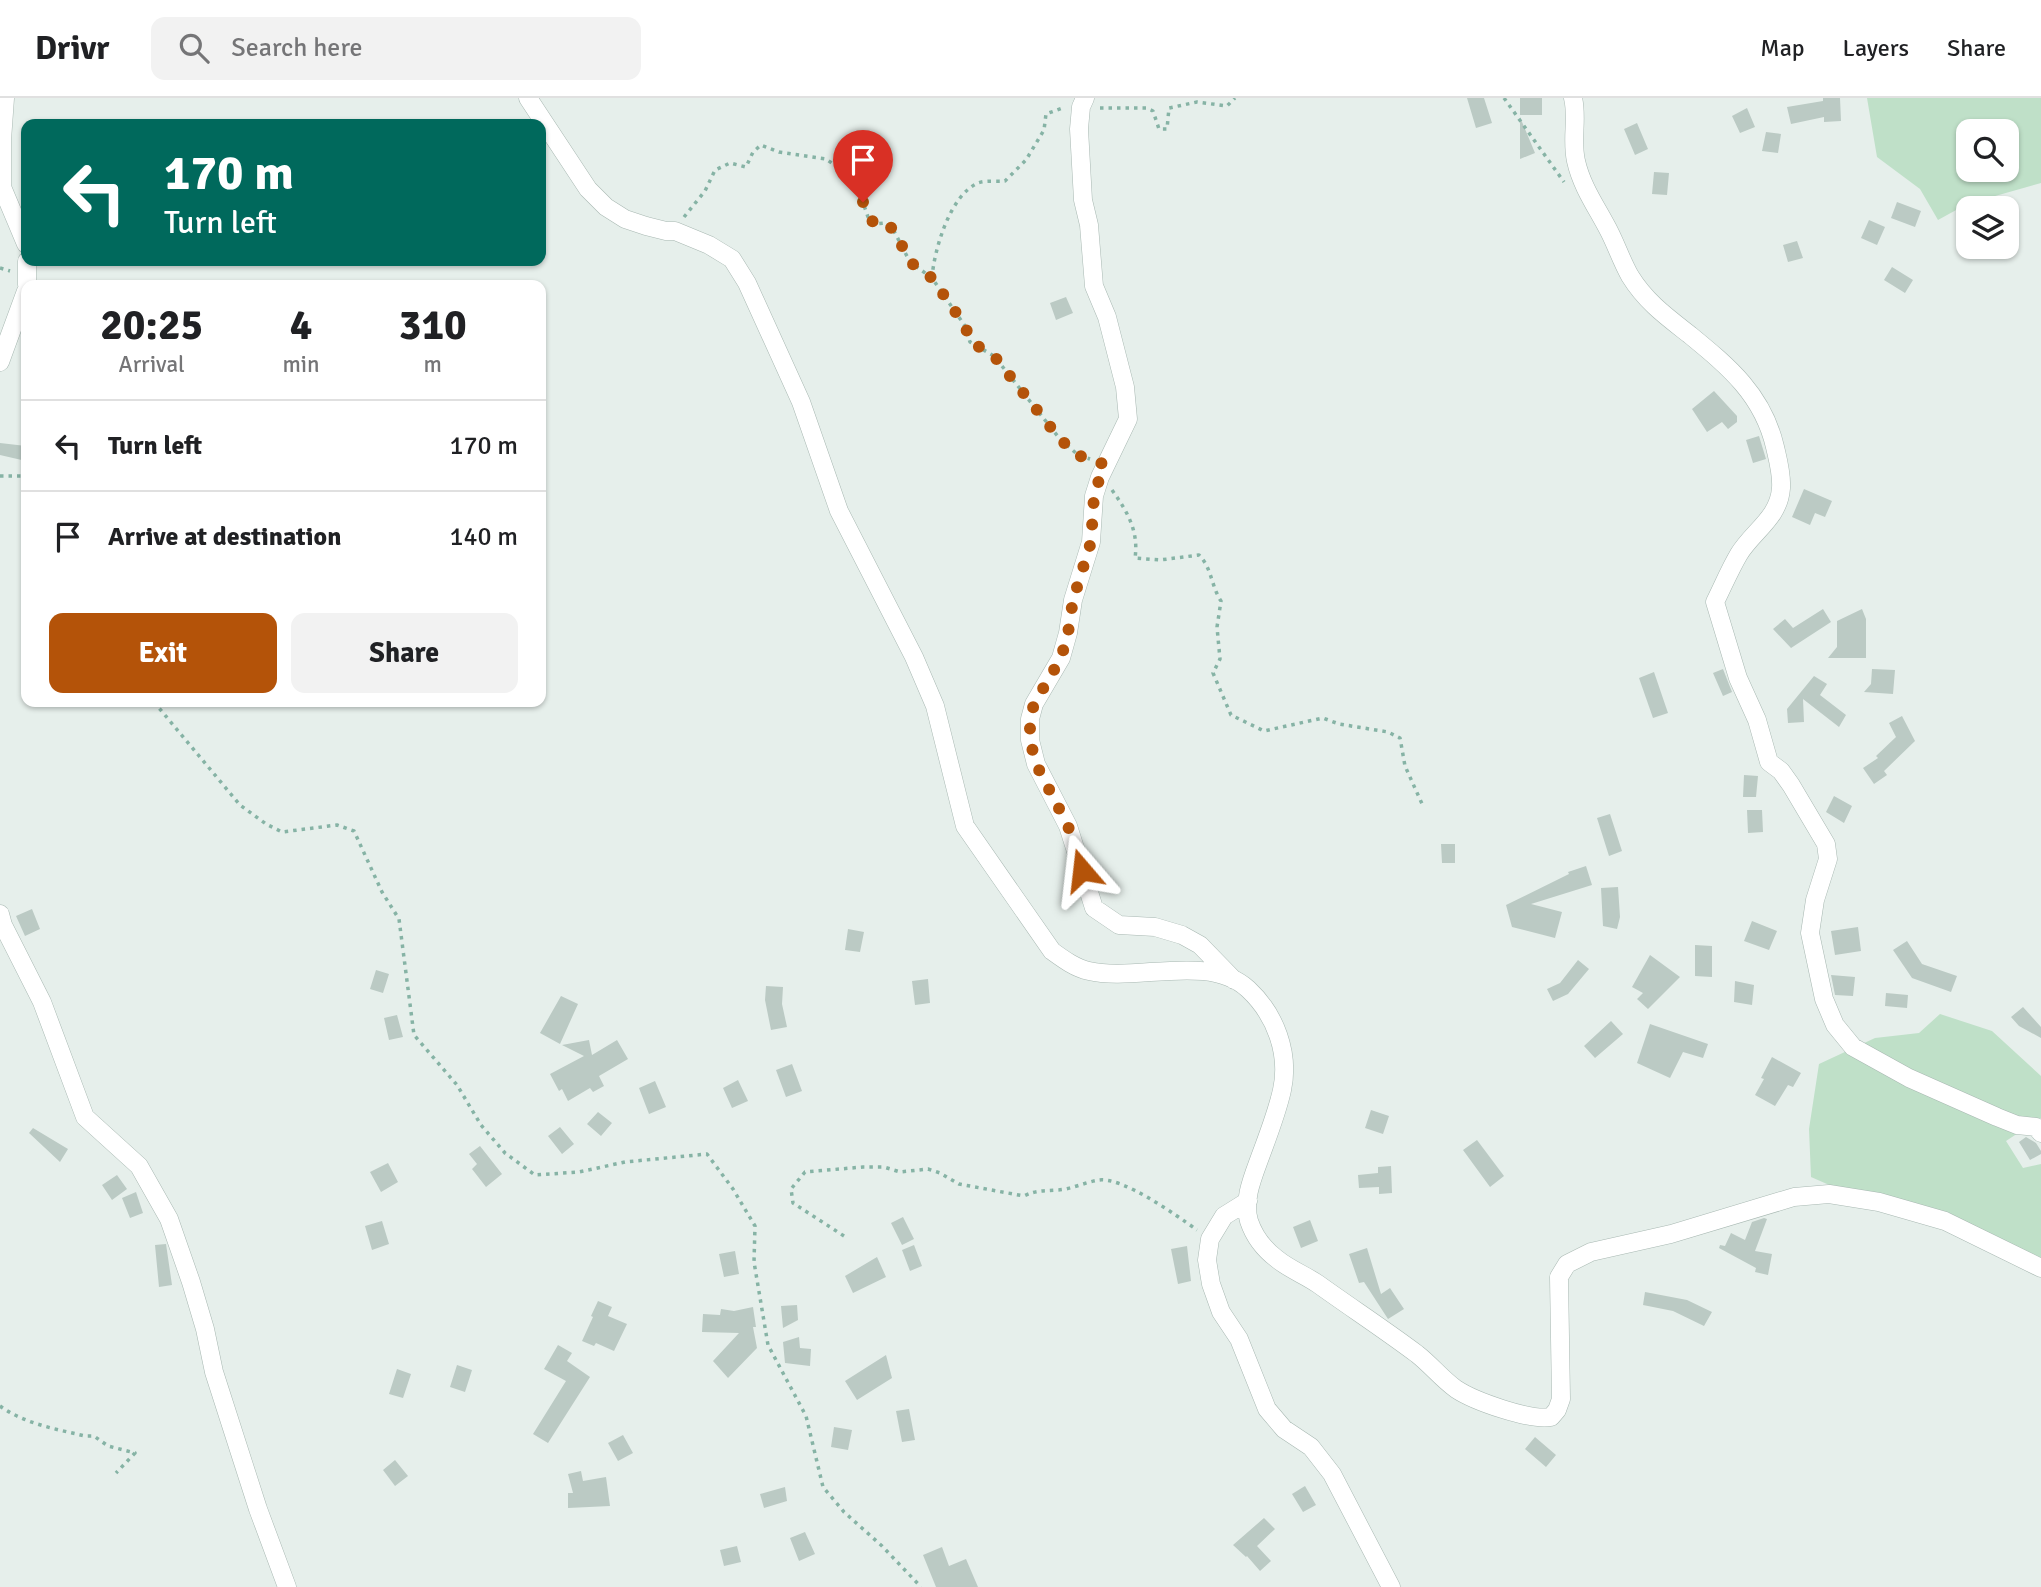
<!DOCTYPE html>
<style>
body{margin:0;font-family:Signika,sans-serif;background:#f2f2f2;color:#202124;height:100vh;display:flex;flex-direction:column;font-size:26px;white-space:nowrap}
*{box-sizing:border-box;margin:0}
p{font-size:23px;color:#757577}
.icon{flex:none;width:38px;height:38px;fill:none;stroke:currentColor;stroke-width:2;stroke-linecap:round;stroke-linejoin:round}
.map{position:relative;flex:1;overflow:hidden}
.details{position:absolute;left:21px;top:182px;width:525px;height:427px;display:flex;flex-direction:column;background:#fff;border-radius:14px;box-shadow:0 2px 5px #0004}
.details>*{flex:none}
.guide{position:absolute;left:21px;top:21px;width:525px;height:147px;border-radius:14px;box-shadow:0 2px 5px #0004;background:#00695c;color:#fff;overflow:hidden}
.fabs{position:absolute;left:1956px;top:21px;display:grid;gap:14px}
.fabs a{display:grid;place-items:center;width:63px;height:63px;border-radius:14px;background:#fff;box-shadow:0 2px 5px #0004;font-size:35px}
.pin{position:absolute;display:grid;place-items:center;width:60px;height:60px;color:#fff;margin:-72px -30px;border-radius:50% 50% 50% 0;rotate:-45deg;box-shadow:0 0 7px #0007}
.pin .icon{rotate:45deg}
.me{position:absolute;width:77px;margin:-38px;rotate:343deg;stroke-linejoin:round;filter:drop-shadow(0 0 5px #0008)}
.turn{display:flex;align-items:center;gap:24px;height:147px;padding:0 28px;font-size:32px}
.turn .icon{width:91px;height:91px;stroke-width:2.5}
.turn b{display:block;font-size:49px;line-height:60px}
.eta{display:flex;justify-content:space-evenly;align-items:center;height:119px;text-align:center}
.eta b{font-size:42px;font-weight:800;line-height:49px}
.primary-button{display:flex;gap:14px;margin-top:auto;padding:14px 28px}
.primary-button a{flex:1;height:80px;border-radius:14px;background:#b45309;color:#fff;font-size:28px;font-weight:800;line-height:80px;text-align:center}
.primary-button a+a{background:#f2f2f2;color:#202124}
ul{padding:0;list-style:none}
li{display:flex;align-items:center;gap:21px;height:91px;padding:0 28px;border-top:2px solid #e0e0e0}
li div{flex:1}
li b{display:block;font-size:26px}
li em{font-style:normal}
header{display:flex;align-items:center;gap:42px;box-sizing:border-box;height:98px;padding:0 35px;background:#fff;border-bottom:2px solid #e0e0e0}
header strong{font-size:33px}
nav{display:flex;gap:38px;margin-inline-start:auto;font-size:24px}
.search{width:490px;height:63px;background:#f2f2f2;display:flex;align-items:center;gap:18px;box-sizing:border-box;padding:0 24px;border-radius:14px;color:#757577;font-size:26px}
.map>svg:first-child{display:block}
</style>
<header>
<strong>Drivr</strong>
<div class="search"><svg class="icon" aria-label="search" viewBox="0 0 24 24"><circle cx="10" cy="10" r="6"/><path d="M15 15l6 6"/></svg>Search here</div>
<nav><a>Map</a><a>Layers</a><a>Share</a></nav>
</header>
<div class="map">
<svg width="2041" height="1489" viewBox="0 0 2041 1489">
<rect width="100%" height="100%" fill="#e6efeb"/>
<!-- green -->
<path fill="#bfe0c8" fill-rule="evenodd" d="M 1867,0 L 2041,0 L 2041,85 L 1967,106 L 1938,122 L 1920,91 L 1877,59 ZM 1969,33 L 2007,33 L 2007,72 L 1969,72 Z
M 1940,916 L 1992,933 L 2041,978 L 2041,1020 L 2006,1043 L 2023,1070 L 2041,1066 L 2041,1160 L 1933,1110 L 1843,1093 L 1811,1079 L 1809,1031 L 1819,966 L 1875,940 L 1919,935 Z"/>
<!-- building -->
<path fill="#bbcac4" d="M 1467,0 L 1484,0 L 1492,25 L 1476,30 Z
M 1520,0 L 1542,0 L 1542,17 L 1520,17 Z
M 1823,0 L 1840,0 L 1841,23 L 1824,24 L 1824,19 L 1791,26 L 1787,9 L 1823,3 Z
M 1747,10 L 1755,29 L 1740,35 L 1732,18 Z
M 1520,19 L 1535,55 L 1520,61 Z
M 1637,25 L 1648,51 L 1635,57 L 1624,31 Z
M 1766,34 L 1781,36 L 1778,55 L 1762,53 Z
M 1654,74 L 1669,75 L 1667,97 L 1652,96 Z
M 1897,104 L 1921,113 L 1915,129 L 1891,120 Z
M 1869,122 L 1885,129 L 1877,147 L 1861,140 Z
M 1797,143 L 1803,160 L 1788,164 L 1783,147 Z
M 1892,169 L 1913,182 L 1905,195 L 1884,182 Z
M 1066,199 L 1073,215 L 1056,222 L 1050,205 Z
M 1714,293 L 1737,318 L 1737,324 L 1728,331 L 1722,324 L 1707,334 L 1692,311 Z
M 1759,338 L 1766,361 L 1753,365 L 1746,342 Z
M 0,345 L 26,348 L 26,363 L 0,357 Z
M 1804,391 L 1832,403 L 1825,419 L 1815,415 L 1810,427 L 1792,419 Z
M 1823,511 L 1831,524 L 1791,550 L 1773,531 L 1785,521 L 1793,530 Z
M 1862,511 L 1866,521 L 1866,560 L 1828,560 L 1837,549 L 1837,523 Z
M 1723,571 L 1732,594 L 1723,598 L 1713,575 Z
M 1872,571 L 1895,572 L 1893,596 L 1864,594 L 1871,586 Z
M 1654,574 L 1668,615 L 1653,620 L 1639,580 Z
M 1814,578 L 1827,586 L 1820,597 L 1846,617 L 1839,629 L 1803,601 L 1804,624 L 1788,625 L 1787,611 Z
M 1902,618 L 1915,643 L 1884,673 L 1887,677 L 1874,686 L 1863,670 L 1878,660 L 1876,658 L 1896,639 L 1889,625 Z
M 1744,677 L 1758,678 L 1756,699 L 1743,699 Z
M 1834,698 L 1852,708 L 1844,725 L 1826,714 Z
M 1747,712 L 1762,712 L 1763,734 L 1748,735 Z
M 1610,716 L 1622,753 L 1609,758 L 1597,720 Z
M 1441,746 L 1455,746 L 1455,765 L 1442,765 Z
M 1586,768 L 1592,787 L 1531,806 L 1562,814 L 1555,840 L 1512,829 L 1506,807 L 1569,776 L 1568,774 Z
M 1618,789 L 1620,819 L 1617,831 L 1603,828 L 1601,790 Z
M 32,811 L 40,831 L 25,838 L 16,818 Z
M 1752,823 L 1777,833 L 1769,852 L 1744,843 Z
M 1858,829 L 1861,853 L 1835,857 L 1831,833 Z
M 848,831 L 864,834 L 860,854 L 845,852 Z
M 1907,843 L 1922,866 L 1957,878 L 1951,894 L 1912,880 L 1893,852 Z
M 1695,847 L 1712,848 L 1712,879 L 1695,878 Z
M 1650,857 L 1680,879 L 1648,911 L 1637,901 L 1643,895 L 1632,889 Z
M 1578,862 L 1589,871 L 1568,896 L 1553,903 L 1547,891 L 1560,885 Z
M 376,872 L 389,876 L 383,895 L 370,891 Z
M 1831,877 L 1855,879 L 1853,898 L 1835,897 Z
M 928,881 L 930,905 L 915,907 L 912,883 Z
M 1735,883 L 1754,887 L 1752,907 L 1734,904 Z
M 766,888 L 783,889 L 782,906 L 787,929 L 771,932 L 765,902 Z
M 1886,895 L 1908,897 L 1907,910 L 1885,908 Z
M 561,898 L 578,906 L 560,946 L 540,935 Z
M 2023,909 L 2041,929 L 2041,940 L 2019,928 L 2011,919 Z
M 397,917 L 403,939 L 389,942 L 384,920 Z
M 1611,923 L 1623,936 L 1595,960 L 1584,948 Z
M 1650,926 L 1708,946 L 1703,960 L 1683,954 L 1670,980 L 1637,965 Z
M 589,942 L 592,957 L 617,942 L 628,961 L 599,978 L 604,988 L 593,994 L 590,990 L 568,1003 L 562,991 L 559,993 L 550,976 L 584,958 L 562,947 Z
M 1772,959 L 1801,975 L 1793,989 L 1788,987 L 1775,1008 L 1755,997 L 1764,981 L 1761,980 Z
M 792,966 L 802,993 L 786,999 L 776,972 Z
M 738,982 L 748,1003 L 732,1010 L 723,990 Z
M 655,983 L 666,1009 L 649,1016 L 639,990 Z
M 1371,1012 L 1389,1018 L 1383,1036 L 1365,1030 Z
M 598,1014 L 612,1025 L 601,1038 L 587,1026 Z
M 560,1029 L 574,1046 L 562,1056 L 548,1038 Z
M 33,1030 L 68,1051 L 60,1064 L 29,1035 Z
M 2026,1039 L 2036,1045 L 2041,1053 L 2041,1056 L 2030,1062 L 2019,1044 Z
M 1477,1042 L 1504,1078 L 1490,1089 L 1463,1052 Z
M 480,1048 L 502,1076 L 486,1089 L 472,1071 L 477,1066 L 469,1056 Z
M 388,1065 L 398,1084 L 381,1094 L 370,1074 Z
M 1391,1068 L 1392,1095 L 1379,1096 L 1379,1089 L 1359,1090 L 1358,1077 L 1378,1075 L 1378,1069 Z
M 117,1077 L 127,1091 L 112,1102 L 102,1087 Z
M 136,1094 L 143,1115 L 130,1120 L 122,1100 Z
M 903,1119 L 914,1141 L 902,1147 L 891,1125 Z
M 1764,1120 L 1767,1121 L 1755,1153 L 1772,1156 L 1768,1177 L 1755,1174 L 1756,1170 L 1719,1150 L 1720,1147 L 1725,1148 L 1731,1135 L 1745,1142 L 1752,1124 Z
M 1310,1122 L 1318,1143 L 1301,1150 L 1293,1129 Z
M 382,1123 L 389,1146 L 372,1152 L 365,1128 Z
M 166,1146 L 172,1187 L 159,1189 L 155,1147 Z
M 914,1147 L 922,1168 L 910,1173 L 902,1152 Z
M 1187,1148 L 1191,1183 L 1178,1186 L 1171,1151 Z
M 1367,1150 L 1381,1196 L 1390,1190 L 1404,1211 L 1388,1221 L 1364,1184 L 1359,1185 L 1349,1156 Z
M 735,1153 L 739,1176 L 724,1179 L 719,1156 Z
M 877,1159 L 886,1179 L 853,1195 L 845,1178 Z
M 1645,1194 L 1687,1202 L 1712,1214 L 1704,1228 L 1673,1213 L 1643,1207 Z
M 598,1203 L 612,1209 L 608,1218 L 627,1226 L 614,1253 L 596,1245 L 594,1248 L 582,1243 L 593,1219 L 591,1218 Z
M 797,1207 L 798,1222 L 783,1230 L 781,1208 Z
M 753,1209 L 756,1229 L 753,1229 L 757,1250 L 728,1280 L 713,1263 L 739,1235 L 702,1234 L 703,1216 L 720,1217 L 721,1211 L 734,1213 Z
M 799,1239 L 800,1250 L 811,1251 L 810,1268 L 785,1265 L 783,1244 Z
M 558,1247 L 572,1255 L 567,1263 L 590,1279 L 548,1345 L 533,1336 L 566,1283 L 544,1271 Z
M 886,1257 L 892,1280 L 857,1302 L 845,1283 Z
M 457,1267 L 472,1272 L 465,1294 L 450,1289 Z
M 397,1271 L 411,1276 L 403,1300 L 389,1296 Z
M 909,1311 L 915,1342 L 902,1344 L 896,1313 Z
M 834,1329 L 852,1332 L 848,1352 L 831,1349 Z
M 623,1337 L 633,1355 L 618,1363 L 608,1345 Z
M 1535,1339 L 1556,1357 L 1546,1369 L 1525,1351 Z
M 395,1362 L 408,1378 L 395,1388 L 383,1372 Z
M 581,1373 L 583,1383 L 606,1379 L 610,1408 L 568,1410 L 568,1395 L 573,1395 L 568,1376 Z
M 1305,1388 L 1316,1407 L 1303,1414 L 1292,1396 Z
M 785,1389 L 787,1403 L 764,1410 L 760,1396 Z
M 1264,1420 L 1275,1431 L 1257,1448 L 1271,1463 L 1260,1473 L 1247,1458 L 1246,1459 L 1233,1447 Z
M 805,1434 L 815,1456 L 799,1463 L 790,1440 Z
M 737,1448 L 741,1464 L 724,1468 L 720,1452 Z
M 942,1449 L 949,1468 L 966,1461 L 978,1489 L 936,1489 L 923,1457 Z"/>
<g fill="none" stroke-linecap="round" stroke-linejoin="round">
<defs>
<path id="minor" d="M 5,0 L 2,42 L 2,89 L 26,146
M 528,0 L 588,91 L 606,109 L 625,121 L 646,128 L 666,133 L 675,133 L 709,147 L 732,161 L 747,185 L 801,304 L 839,413 L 914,559 L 935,608 L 965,728 L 1052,853 C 1063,861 1075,870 1089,873 C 1136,884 1209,855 1248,891 C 1275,916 1290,955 1282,992 C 1277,1015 1267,1040 1259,1062 C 1252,1081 1243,1103 1249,1123 C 1254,1138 1265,1152 1277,1161 C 1289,1171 1305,1177 1318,1186 C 1350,1209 1385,1232 1417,1256 C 1431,1267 1442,1281 1456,1291 C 1474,1303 1530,1323 1551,1319 L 1557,1312 L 1561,1301 L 1559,1179 L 1567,1166 L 1591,1154 L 1671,1136 L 1794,1099 L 1829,1096 L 1879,1104 L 1945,1123 L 2041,1170
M 1085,0 L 1081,9 L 1079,31 L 1083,102 L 1089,127 L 1094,188 L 1107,219 L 1125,289 L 1128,321 L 1100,379 L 1094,398 L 1091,444 L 1073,502 L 1068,535 L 1061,560 L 1034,606 L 1030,621 L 1030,642 L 1036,666 L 1068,728 L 1094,810 L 1119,827 L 1155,829 L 1182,837 L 1200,847 L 1234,882
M 1573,0 C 1578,20 1571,42 1576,63 C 1582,90 1598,111 1610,135 C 1617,149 1622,164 1630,178 C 1646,204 1667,219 1690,237 C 1729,269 1763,297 1775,349 C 1778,362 1782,376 1781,390 C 1779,420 1753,433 1739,456 C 1730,471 1723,488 1715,504 L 1738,580 L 1757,622 L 1769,664 L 1781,673 L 1791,687 L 1826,746 L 1828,761 L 1815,802 L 1810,835 L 1824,901 L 1835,927 L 1853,949 L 1909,980 L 1997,1019 L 2017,1027 L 2036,1029 L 2041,1035
M 27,163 L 27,187
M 0,264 L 26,193
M 0,816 L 3,827 L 42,904 L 85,1019 L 139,1068 L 169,1121 L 191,1184 L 205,1231 L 214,1274 L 258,1411 L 287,1489
M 1248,1103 L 1224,1118 L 1210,1141 L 1207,1162 L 1211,1186 L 1221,1214 L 1239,1241 L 1267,1311 L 1284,1331 L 1311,1349 L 1332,1376 L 1391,1489"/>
</defs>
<!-- minor casing -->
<use href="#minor" stroke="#a8b8b2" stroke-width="19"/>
<!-- path -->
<path stroke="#86b3a5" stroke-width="3.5" stroke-dasharray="3.5 5" stroke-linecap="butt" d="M 1504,0 L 1564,84
M 1100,10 L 1146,10 L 1153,13 L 1159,31 L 1167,31 L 1169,10 L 1197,4 L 1227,8 L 1235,0
M 684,119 L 705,93 L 715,72 L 730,65 L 746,69 L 753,54 L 761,47 L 779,54 L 826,61 L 840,71 L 858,90 L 868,119 L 875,126 L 885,125 L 894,133 L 910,164 L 932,180 L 965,228 L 970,244 L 994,258 L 1060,341 L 1078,357 L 1090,361
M 0,170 L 10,173
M 932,180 C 934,152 950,97 978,85 C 986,82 997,84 1005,83 L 1026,62 L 1044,32 L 1046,16 L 1065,9
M 0,378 L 26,378
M 1112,392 C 1127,413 1139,433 1135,460 L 1160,462 L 1199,457 C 1212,470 1211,488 1221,503 L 1217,529 L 1220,561 L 1213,575 L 1231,617 L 1264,633 L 1323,620 L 1339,626 L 1388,634 L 1400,640 L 1405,668 L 1423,708
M 154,604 L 240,707 L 266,726 L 282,734 L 337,727 L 354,733 L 382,794 L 399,821 L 414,937 L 457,987 L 481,1027 L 505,1055 L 535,1077 L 579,1074 L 625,1064 L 707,1056 L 733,1091 L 755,1128 L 754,1164 L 768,1247 L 806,1318 L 823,1389 L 844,1414 L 882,1448 L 921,1489
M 844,1138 L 793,1105 L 791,1091 L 805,1074 L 863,1069 L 884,1069 L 900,1074 L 928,1071 L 940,1075 L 959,1086 L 1024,1098 C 1036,1092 1044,1093 1056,1092 C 1070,1092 1085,1084 1099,1082 C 1123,1079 1176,1117 1197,1132
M 0,1308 C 25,1326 56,1331 85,1338 L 94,1338 L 108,1348 L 135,1355 L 116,1375"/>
<!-- minor -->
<use href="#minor" stroke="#fff" stroke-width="18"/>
</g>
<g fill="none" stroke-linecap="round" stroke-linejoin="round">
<!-- route -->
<path stroke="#b45309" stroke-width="12" stroke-dasharray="0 21.6" d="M 863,104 L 869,119 L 875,126 L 885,125 L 894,132 L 910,164 L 932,180 L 965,228 L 971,244 L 994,258 L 1060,341 L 1077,357 L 1104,366 L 1094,398 L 1091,444 L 1073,502 L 1068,535 L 1061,560 L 1034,606 L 1030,621 L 1030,642 L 1036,666 L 1068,728 L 1082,772"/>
</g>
</svg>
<div class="fabs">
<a><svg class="icon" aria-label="search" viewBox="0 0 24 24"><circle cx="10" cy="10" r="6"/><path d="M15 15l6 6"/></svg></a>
<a><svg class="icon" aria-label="layers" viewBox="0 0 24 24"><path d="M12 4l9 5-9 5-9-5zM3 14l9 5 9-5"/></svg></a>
</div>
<div class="pin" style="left:863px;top:104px;background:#d93025"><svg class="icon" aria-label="arrive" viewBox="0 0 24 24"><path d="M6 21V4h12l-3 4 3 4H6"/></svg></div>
<svg class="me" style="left:1082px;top:772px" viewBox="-20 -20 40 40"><path d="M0-17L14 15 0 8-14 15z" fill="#b45309" stroke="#fff" stroke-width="4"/></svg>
<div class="guide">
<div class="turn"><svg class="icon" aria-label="left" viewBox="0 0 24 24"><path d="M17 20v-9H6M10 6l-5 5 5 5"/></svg><div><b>170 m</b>Turn left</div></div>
</div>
<section class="details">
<div class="eta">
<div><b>20:25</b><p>Arrival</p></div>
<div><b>4</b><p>min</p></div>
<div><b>310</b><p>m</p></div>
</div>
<ul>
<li><svg class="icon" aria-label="left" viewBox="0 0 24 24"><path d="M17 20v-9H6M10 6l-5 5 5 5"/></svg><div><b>Turn left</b></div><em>170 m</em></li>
<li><svg class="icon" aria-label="arrive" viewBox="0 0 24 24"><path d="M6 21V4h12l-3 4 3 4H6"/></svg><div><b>Arrive at destination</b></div><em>140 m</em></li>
</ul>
<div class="primary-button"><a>Exit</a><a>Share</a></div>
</section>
</div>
